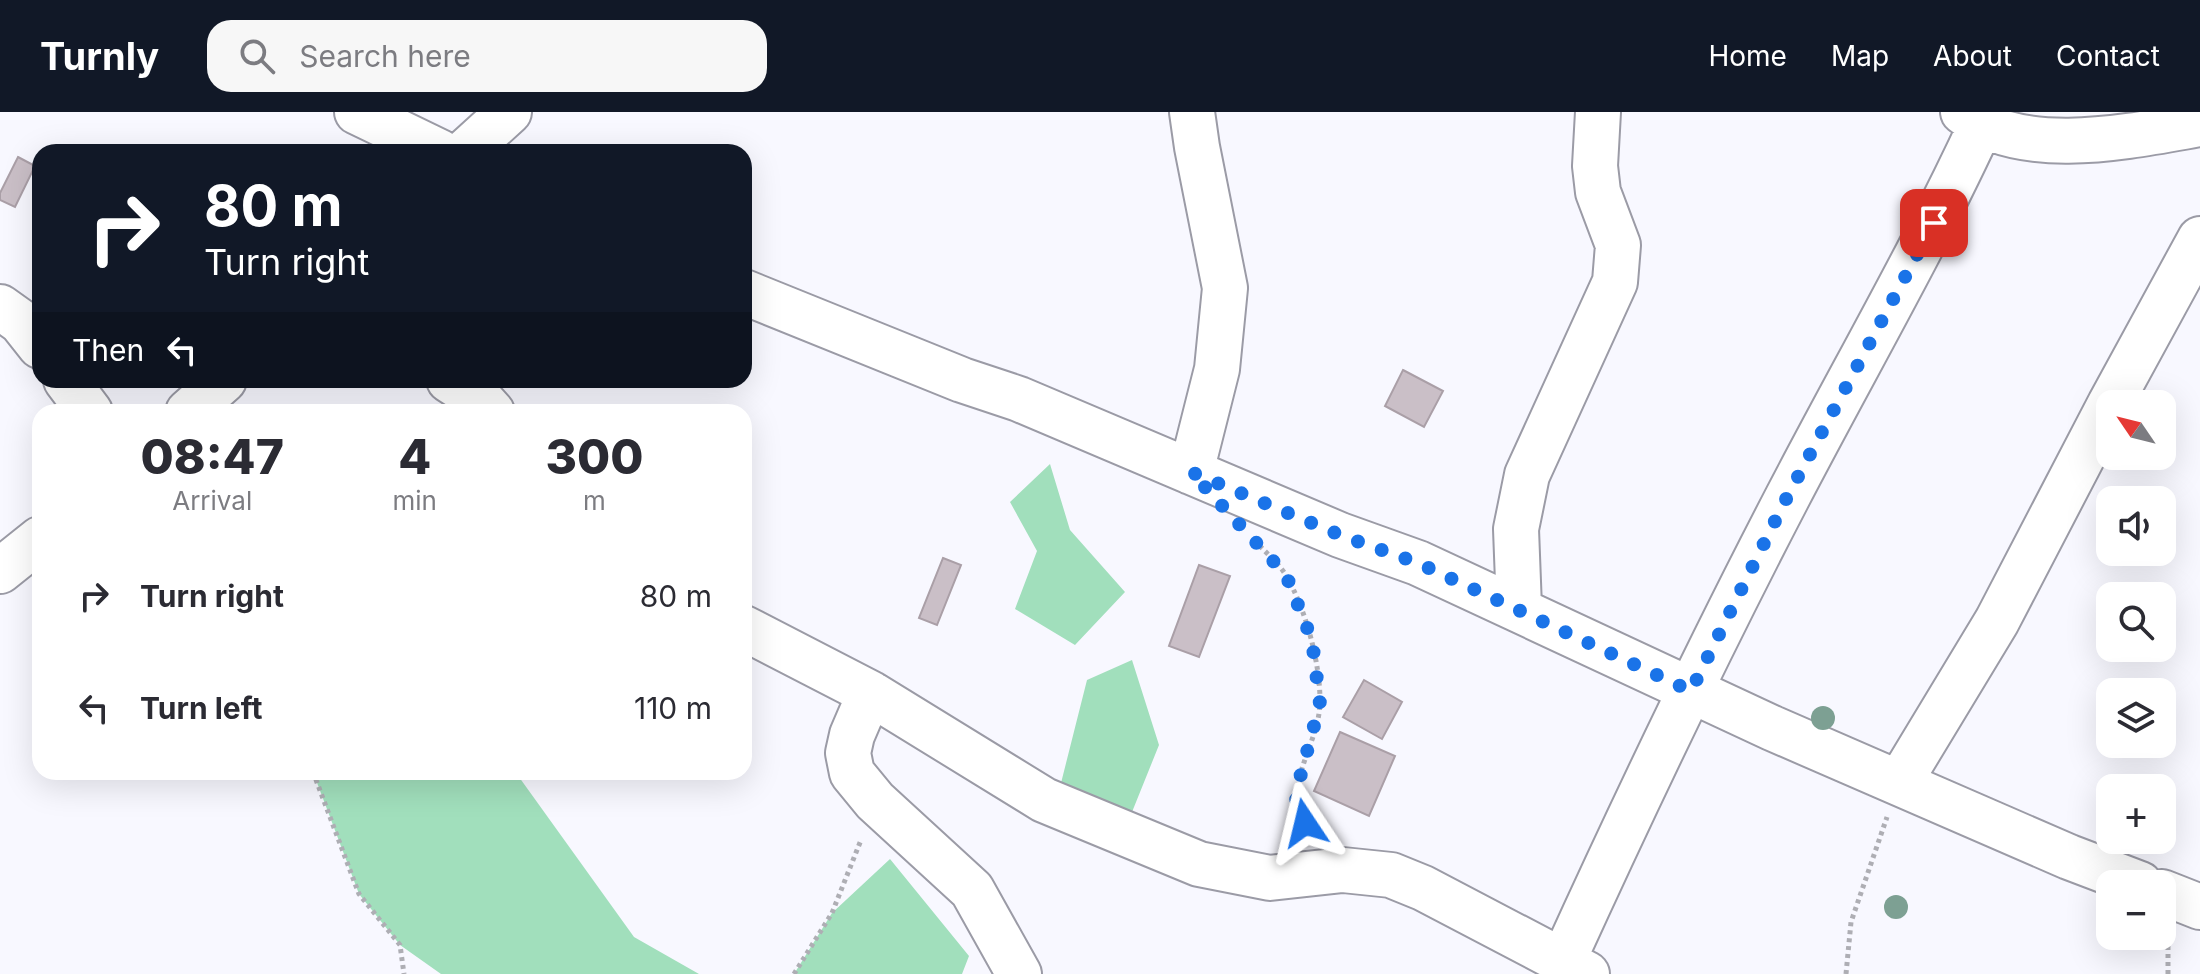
<!DOCTYPE html>
<meta charset="utf-8">
<style>
body{margin:0;font-family:Inter,sans-serif;background:#f7f7f7;color:#2b2b33;height:100vh;display:flex;flex-direction:column;font-size:30px;white-space:nowrap}
*{box-sizing:border-box;margin:0}
p{font-size:26px;color:#7c7c81}
.icon{flex:none;width:44px;height:44px;fill:none;stroke:currentColor;stroke-width:2;stroke-linecap:round;stroke-linejoin:round}
.map{position:relative;flex:1;overflow:hidden}
.details{position:absolute;left:32px;top:292px;width:720px;height:376px;display:flex;flex-direction:column;background:#fff;border-radius:24px;box-shadow:0 8px 32px #0002}
.details>*{flex:none}
.hud{position:absolute;left:32px;top:32px;width:720px;height:244px;border-radius:24px;box-shadow:0 8px 32px #0002;background:#111827;color:#fff;overflow:hidden}
.needle{width:52px;rotate:305deg}
.controls{position:absolute;left:2096px;top:278px;display:grid;gap:16px}
.controls a{display:grid;place-items:center;width:80px;height:80px;border-radius:16px;background:#fff;box-shadow:0 8px 32px #0002;font-size:40px}
.pin{position:absolute;display:grid;place-items:center;width:68px;height:68px;color:#fff;margin:-34px;border-radius:16px;box-shadow:0 4px 12px #0006}
.me{position:absolute;width:88px;margin:-44px;rotate:350deg;stroke-linejoin:round;filter:drop-shadow(0 0 6px #0008)}
.turn{display:flex;align-items:center;gap:28px;height:168px;padding:0 40px;font-size:36px}
.turn .icon{width:104px;height:104px;stroke-width:2.5}
.turn b{display:block;font-size:56px;line-height:68px}
.then{display:flex;align-items:center;height:76px;padding:0 40px;background:#0003;gap:16px;font-size:30px}
.eta{display:flex;justify-content:space-evenly;align-items:center;height:136px;text-align:center}
.eta b{font-size:48px;font-weight:800;line-height:56px}
ul{padding:0;list-style:none}
li{display:flex;align-items:center;gap:24px;height:112px;padding:0 40px}
li div{flex:1}
li b{display:block;font-size:30px}
li em{font-style:normal}
header{display:flex;align-items:center;gap:48px;box-sizing:border-box;height:112px;padding:0 40px;background:#111827;color:#fff}
header strong{font-size:38px}
nav{display:flex;gap:44px;margin-inline-start:auto;font-size:28px}
.search{width:560px;height:72px;background:#f7f7f7;display:flex;align-items:center;gap:20px;box-sizing:border-box;padding:0 28px;border-radius:24px;color:#7c7c81;font-size:30px}
.map>svg:first-child{display:block}
</style>
<header>
<strong>Turnly</strong>
<div class="search"><svg class="icon" aria-label="search" viewBox="0 0 24 24"><circle cx="10" cy="10" r="6"/><path d="M15 15l6 6"/></svg>Search here</div>
<nav><a>Home</a><a>Map</a><a>About</a><a>Contact</a></nav>
</header>
<div class="map">
<svg width="2200" height="862" viewBox="0 0 2200 862">
<rect width="100%" height="100%" fill="#f8f8ff"/>
<!-- green -->
<path fill="#a1dfbc" d="M 1050,352 L 1070,418 L 1125,480 L 1075,533 L 1015,497 L 1037,439 L 1010,390 Z
M 1132,548 L 1159,633 L 1130,705 L 1059,679 L 1087,568 Z
M 313,660 L 512,660 L 519,665 L 634,825 L 699,862 L 441,862 L 400,833 L 359,782 Z
M 890,747 L 969,844 L 962,862 L 794,862 L 832,801 Z"/>
<!-- building -->
<path fill="#cabfc7" stroke="#aa9fa7" stroke-width="2" d="M 18,45 L 35,54 L 15,95 L 0,88 L 0,81 Z
M 1403,258 L 1443,279 L 1424,315 L 1385,294 Z
M 943,446 L 961,453 L 937,513 L 919,506 Z
M 1199,453 L 1230,464 L 1199,545 L 1169,534 Z
M 1364,568 L 1402,590 L 1382,627 L 1343,605 Z
M 1340,620 L 1395,644 L 1369,704 L 1314,679 Z"/>
<g fill="none" stroke-linecap="round" stroke-linejoin="round">
<defs>
<path id="minor" d="M 357,0 L 440,40
M 1963,0 C 2022,48 2131,24 2200,12
M 465,40 L 509,0
M 744,180 L 962,268 L 1019,287 L 1340,423 L 1418,451 L 1772,616 L 2069,745 L 2140,772
M 0,195 L 21,210 L 40,234
M 66,268 L 90,300
M 449,268 L 483,290 L 492,300
M 2110,292 L 2200,127
M 188,300 L 224,268
M 1191,360 L 1217,257 L 1225,176 L 1197,35 L 1192,0
M 0,459 L 40,427
M 1519,496 L 1516,417 L 1527,363 L 1615,170 L 1618,133 L 1598,80 L 1595,54 L 1598,0
M 744,516 L 870,581 L 1044,688 L 1199,752 L 1270,766 L 1343,758 L 1391,763 L 1423,776 L 1587,862
M 870,581 L 852,623 L 848,641 L 852,661 L 875,689 L 972,778 L 1019,862
M 1899,671 L 1997,509 L 2110,292
M 2162,780 L 2200,795
M 1563,849 C 1634,693 1708,538 1787,386 C 1854,257 1927,132 1987,0"/>
</defs>
<!-- minor casing -->
<use href="#minor" stroke="#9b9ba6" stroke-width="48"/>
<!-- path -->
<path stroke="#aeaeb4" stroke-width="5" stroke-dasharray="4 4" stroke-linecap="butt" d="M 1254,428 C 1264,439 1279,451 1287,465 C 1306,499 1320,550 1320,589 C 1320,637 1272,681 1316,722
M 313,660 L 359,782 L 400,833 L 404,862
M 794,862 L 832,801 L 861,728
M 1846,862 L 1851,810 L 1887,705
M 2168,862 L 2168,820"/>
<!-- minor -->
<use href="#minor" stroke="#fff" stroke-width="44"/>
</g>
<!-- trees -->
<g fill="#7da093">
<circle cx="1823" cy="606" r="12"/>
<circle cx="1896" cy="795" r="12"/>
</g>
<g fill="none" stroke-linecap="round" stroke-linejoin="round">
<!-- route -->
<path stroke="#1a73e8" stroke-width="14" stroke-dasharray="0 25.2" d="M 1305,711 L 1295,684 L 1320,592 L 1312,528 L 1286,463 L 1191,360 L 1340,423 L 1418,451 L 1691,579 L 1785,389 L 1934,111"/>
</g>
</svg>
<div class="controls">
<a><svg class="needle" viewBox="-14 -14 28 28"><path d="M0-13l5 13h-10z" fill="#e53935"/><path d="M0 13l5-13h-10z" fill="#7c7c81"/></svg></a>
<a><svg class="icon" aria-label="sound" viewBox="0 0 24 24"><path d="M4 9h4l5-4v14l-5-4H4zM17 9q2 3 0 6"/></svg></a>
<a><svg class="icon" aria-label="search" viewBox="0 0 24 24"><circle cx="10" cy="10" r="6"/><path d="M15 15l6 6"/></svg></a>
<a><svg class="icon" aria-label="layers" viewBox="0 0 24 24"><path d="M12 4l9 5-9 5-9-5zM3 14l9 5 9-5"/></svg></a>
<a>+</a>
<a>−</a>
</div>
<div class="pin" style="left:1934px;top:111px;background:#d93025"><svg class="icon" aria-label="arrive" viewBox="0 0 24 24"><path d="M6 21V4h12l-3 4 3 4H6"/></svg></div>
<svg class="me" style="left:1305px;top:711px" viewBox="-20 -20 40 40"><path d="M0-17L14 15 0 8-14 15z" fill="#1a73e8" stroke="#fff" stroke-width="4"/></svg>
<div class="hud">
<div class="turn"><svg class="icon" aria-label="right" viewBox="0 0 24 24"><path d="M7 20v-9h11M14 6l5 5-5 5"/></svg><div><b>80 m</b>Turn right</div></div>
<div class="then">Then<svg class="icon" aria-label="left" viewBox="0 0 24 24"><path d="M17 20v-9H6M10 6l-5 5 5 5"/></svg></div>
</div>
<section class="details">
<div class="eta">
<div><b>08:47</b><p>Arrival</p></div>
<div><b>4</b><p>min</p></div>
<div><b>300</b><p>m</p></div>
</div>
<ul>
<li><svg class="icon" aria-label="right" viewBox="0 0 24 24"><path d="M7 20v-9h11M14 6l5 5-5 5"/></svg><div><b>Turn right</b></div><em>80 m</em></li>
<li><svg class="icon" aria-label="left" viewBox="0 0 24 24"><path d="M17 20v-9H6M10 6l-5 5 5 5"/></svg><div><b>Turn left</b></div><em>110 m</em></li>
</ul>
</section>
</div>
